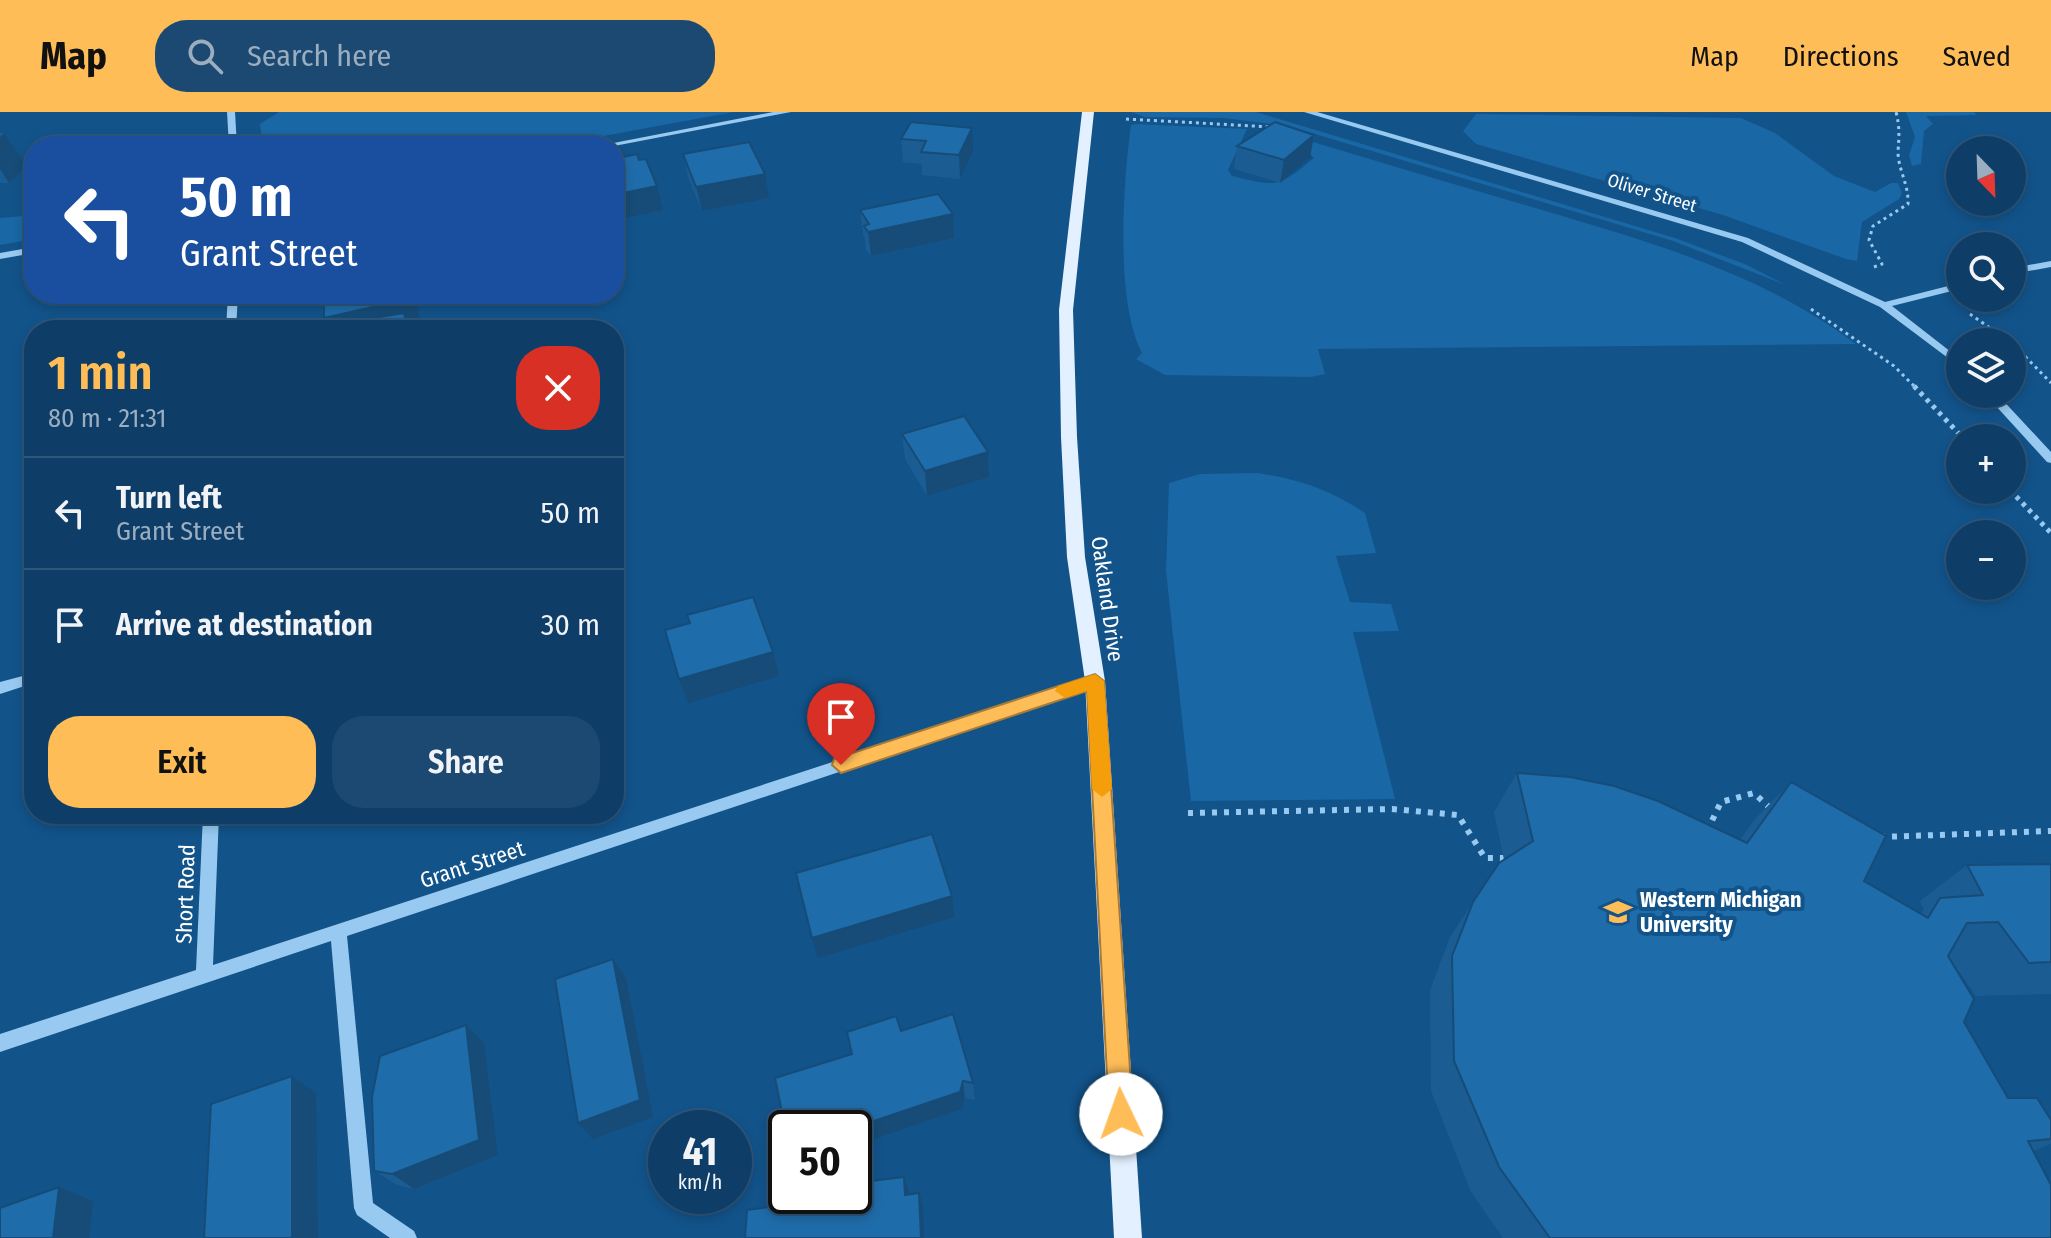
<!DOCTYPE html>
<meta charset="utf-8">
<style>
body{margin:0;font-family:"Fira Sans Condensed",sans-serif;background:#1c4971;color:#f1f3f6;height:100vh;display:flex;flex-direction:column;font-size:30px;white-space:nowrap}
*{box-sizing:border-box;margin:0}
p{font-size:26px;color:#9baec0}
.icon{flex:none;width:44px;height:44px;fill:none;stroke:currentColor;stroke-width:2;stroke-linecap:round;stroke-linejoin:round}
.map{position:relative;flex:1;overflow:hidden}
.panel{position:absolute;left:24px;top:208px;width:600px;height:504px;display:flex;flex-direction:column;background:#0e3e68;border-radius:32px;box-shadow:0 4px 12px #0003,0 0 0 2px #2e577c}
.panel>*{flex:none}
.banner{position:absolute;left:24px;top:24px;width:600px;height:168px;border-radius:32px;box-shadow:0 4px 12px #0003,0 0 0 2px #2e577c;background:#1a4fa0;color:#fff;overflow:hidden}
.needle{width:52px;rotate:157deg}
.tools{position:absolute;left:1946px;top:24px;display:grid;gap:16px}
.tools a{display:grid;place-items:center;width:80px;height:80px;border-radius:50%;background:#0e3e68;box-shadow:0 4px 12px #0003,0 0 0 2px #2e577c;font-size:40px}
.speed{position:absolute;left:648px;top:998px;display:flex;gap:16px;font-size:40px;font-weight:700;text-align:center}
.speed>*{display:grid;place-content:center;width:104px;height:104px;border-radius:50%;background:#0e3e68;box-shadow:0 4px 12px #0003,0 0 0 2px #2e577c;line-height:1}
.speed small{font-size:20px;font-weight:400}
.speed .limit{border:4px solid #111;border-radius:12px;background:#fff;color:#111}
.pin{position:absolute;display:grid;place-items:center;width:68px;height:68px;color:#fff;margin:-82px -34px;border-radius:50% 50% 50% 0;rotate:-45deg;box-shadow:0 0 8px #0007}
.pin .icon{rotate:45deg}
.me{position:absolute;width:88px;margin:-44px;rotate:357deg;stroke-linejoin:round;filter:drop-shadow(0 0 6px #0008)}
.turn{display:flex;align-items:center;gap:28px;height:168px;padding:0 24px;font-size:36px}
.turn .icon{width:104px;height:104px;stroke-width:2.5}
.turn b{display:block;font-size:56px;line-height:68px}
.round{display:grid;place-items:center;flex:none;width:84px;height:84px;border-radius:32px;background:#1c4971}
.summary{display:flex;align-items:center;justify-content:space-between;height:136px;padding:0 24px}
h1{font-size:48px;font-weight:600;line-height:60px;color:#ffbd58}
.cta{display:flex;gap:16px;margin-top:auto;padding:16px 24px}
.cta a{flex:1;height:92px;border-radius:32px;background:#ffbd58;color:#111;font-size:32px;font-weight:600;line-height:92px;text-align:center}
.cta a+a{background:#1c4971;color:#f1f3f6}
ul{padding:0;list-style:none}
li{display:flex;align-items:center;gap:24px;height:112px;padding:0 24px;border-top:2px solid #2e577c}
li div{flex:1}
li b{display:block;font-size:30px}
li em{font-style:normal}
header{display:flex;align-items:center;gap:48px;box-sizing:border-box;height:112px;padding:0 40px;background:#ffbd58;color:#111}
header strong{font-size:38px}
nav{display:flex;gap:44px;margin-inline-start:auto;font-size:28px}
.search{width:560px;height:72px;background:#1c4971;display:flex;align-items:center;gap:20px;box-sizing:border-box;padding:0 28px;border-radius:32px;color:#9baec0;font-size:30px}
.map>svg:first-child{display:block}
</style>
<header>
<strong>Map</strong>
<div class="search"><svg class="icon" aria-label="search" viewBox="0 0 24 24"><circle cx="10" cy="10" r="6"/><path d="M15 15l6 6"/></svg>Search here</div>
<nav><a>Map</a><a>Directions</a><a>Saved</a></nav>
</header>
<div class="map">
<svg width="2051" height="1126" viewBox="0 0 2051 1126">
<rect width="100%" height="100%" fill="#12538a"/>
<!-- green -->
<path fill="#1967a5" d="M 279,0 L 734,0 L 549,34 L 263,34 L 260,12 Z
M 1131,0 L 1256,0 L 1675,126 L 1747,153 L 1788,174 L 1673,129 L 1288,14 L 1223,6 L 1145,5 Z
M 1906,0 L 1974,0 L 1977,3 L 1926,4 L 1933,12 L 1924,19 L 1921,52 L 1912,54 L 1909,43 L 1915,25 Z
M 1476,2 L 1741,6 L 1775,21 L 1834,64 L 1875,80 L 1891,71 L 1898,71 L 1902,81 L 1899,87 L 1862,110 L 1857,149 L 1846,147 L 1723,103 L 1476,32 L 1463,19 Z
M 1135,12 L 1247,17 L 1228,58 L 1232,64 C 1278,75 1277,76 1314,46 L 1306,38 L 1313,30 C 1390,53 1466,76 1542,98 C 1651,130 1765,163 1856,232 L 1318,237 L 1325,262 L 1311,265 L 1165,263 L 1136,247 L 1142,241 C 1115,190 1123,71 1131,13 Z
M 34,103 L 34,127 L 0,133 L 0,106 Z
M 1258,361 C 1301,368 1328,377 1365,401 L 1376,441 L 1336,444 L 1350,490 L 1391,492 L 1399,519 L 1353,520 L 1395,687 L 1191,689 L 1166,459 L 1169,371 L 1200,362 Z"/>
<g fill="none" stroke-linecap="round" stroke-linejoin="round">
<!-- path-far2 -->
<path stroke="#98caf1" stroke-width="3" stroke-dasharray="3 4" stroke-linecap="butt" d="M 1126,7 L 1272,15
M 1874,155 L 1882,152 L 1869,128 L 1873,114 L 1908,92 C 1909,73 1898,57 1898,40 C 1899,24 1900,16 1896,0
M 1811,197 L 1894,254 L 1916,276
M 1970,202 L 2014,233 L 2051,271"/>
<!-- path-far1 -->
<path stroke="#98caf1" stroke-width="5" stroke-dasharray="4 5" stroke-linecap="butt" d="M 1914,274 L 1963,326
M 2010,378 L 2051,421"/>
<!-- path -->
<path stroke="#98caf1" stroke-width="6" stroke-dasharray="5 7" stroke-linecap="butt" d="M 1188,701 L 1392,697 L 1458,703 L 1485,746 L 1510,746
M 1707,719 L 1721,690 L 1754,681 L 1771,697
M 1880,725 L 2051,719"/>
<!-- minor -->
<path fill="#98caf1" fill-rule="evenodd" d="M 227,0 L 235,0 L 237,34 L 229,34 Z
M 773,0 L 791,0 L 614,34 L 598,34 Z
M 1304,0 L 1317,0 L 1748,126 L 1885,190 L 1960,171 L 1960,177 L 1892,194 L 1960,247 L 1960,255 L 1880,195 L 1742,130 Z
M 34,135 L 34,141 L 0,147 L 0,141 Z
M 2051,149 L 2051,155 L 2012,162 L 2012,156 Z
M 228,182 L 238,182 L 236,218 L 226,218 Z
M 1985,282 L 1997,282 L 2051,340 L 2051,351 L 2047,350 Z
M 34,561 L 34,571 L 0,582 L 0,570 Z
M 1095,564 L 1100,565 L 1102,569 L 1100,573 L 347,824 L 373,1091 L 414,1119 L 417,1126 L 390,1126 L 357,1103 L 354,1096 L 331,829 L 0,940 L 0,922 L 196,858 L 203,702 L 219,702 L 213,853 Z"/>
<!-- major -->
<path fill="#e2f0ff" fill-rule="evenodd" d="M 1082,0 L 1094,0 L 1073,198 L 1077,325 L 1085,445 L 1105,569 L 1142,1126 L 1114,1126 L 1085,569 L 1067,445 L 1061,325 L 1059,198 Z"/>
</g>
<!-- wall -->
<path fill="#1b5d92" d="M 911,10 L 973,39 L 960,67 L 922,63 L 922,52 L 903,50 L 901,27 Z
M 0,21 L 4,21 L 27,54 L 9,71 L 0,71 Z
M 1237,34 L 1310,46 L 1280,71 L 1234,57 Z
M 683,42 L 769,86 L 702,99 L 688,65 Z
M 860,98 L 953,102 L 954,126 L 871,144 L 866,138 L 865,126 L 863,122 Z
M 902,322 L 988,340 L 989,365 L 927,384 L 905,347 Z
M 1517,661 L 1740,728 L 1754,708 L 1791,670 L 1864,769 L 1920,801 L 1924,798 L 1920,789 L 1967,753 L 2051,752 L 2051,882 L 1976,884 L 1952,850 L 1964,910 L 2008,986 L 2051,1008 L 2051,1032 L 2033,1039 L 2051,1126 L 1503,1126 L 1471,1080 L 1431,979 L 1430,878 L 1450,825 L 1473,790 L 1504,748 L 1494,700 Z
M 901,919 L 973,971 L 975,988 L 965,986 L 962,997 L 854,1034 L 852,942 Z
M 484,931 L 498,1043 L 414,1077 L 397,1073 L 374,1059 Z"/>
<!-- shaded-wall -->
<path fill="#164c77" d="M 972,16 L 973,39 L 960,67 L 959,43 Z
M 4,21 L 27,54 L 9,71 L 0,57 L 0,25 Z
M 1314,23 L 1310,46 L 1280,71 L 1284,48 Z
M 765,62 L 769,86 L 702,99 L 696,75 Z
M 657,74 L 663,98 L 614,108 L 614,83 Z
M 953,102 L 954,126 L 871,144 L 868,120 Z
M 407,182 L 411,182 L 418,197 L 420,211 L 410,214 L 412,218 L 330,218 L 324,206 Z
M 988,340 L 989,365 L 927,384 L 925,359 Z
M 773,540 L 779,564 L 688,591 L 679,567 Z
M 342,702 L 380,702 L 351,712 Z
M 952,784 L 954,805 L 818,846 L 812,826 Z
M 613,847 L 626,866 L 653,1005 L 593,1027 L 578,1011 Z
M 466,913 L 484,931 L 498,1043 L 414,1077 L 392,1062 Z
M 292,964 L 316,981 L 318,1126 L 292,1126 Z
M 963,969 L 965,986 L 962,997 L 854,1034 L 854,1016 Z
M 904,1065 L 909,1080 L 910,1097 L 905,1083 Z
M 59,1075 L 93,1089 L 89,1126 L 53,1126 Z
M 919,1081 L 923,1095 L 924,1126 L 921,1126 Z"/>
<!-- building -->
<path fill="#1f6caa" stroke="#164c77" stroke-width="2" d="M 911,10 L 972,16 L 959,43 L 921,40 L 926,29 L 901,27 Z
M 1275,10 L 1314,23 L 1284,48 L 1237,34 Z
M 749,30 L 765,62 L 696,75 L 683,42 Z
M 637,42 L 639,48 L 646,47 L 657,74 L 614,83 L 614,47 Z
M 938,82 L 953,102 L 868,120 L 864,114 L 869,112 L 860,98 Z
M 324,182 L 407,182 L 408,187 L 324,206 Z
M 404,201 L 407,215 L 391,218 L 340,218 L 340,212 Z
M 964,304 L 988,340 L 925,359 L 902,322 Z
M 753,485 L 773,540 L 679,567 L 665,518 L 690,511 L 687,503 Z
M 1517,661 L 1570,665 L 1614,674 L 1658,689 L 1747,731 L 1791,670 L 1886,724 L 1864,769 L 1928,806 L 1940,786 L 1983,783 L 1967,753 L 2051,752 L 2051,850 L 2029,851 L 1998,810 L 1967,811 L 1948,844 L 1974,887 L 1964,910 L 2008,986 L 2037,986 L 2051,1008 L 2051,1027 L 2028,1029 L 2051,1073 L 2051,1126 L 1550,1126 L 1499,1055 L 1454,949 L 1452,844 L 1473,790 L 1499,751 L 1533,729 Z
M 932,722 L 952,784 L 812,826 L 796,761 Z
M 613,847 L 640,988 L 578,1011 L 555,867 Z
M 953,902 L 973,971 L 963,969 L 960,980 L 853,1016 L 786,1016 L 786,1020 L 775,966 L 852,942 L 847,920 L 896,904 L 901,919 Z
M 466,913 L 479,1028 L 392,1062 L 374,1059 L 372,985 L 380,944 Z
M 292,964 L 292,1126 L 204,1126 L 211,992 Z
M 904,1065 L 905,1083 L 919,1081 L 921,1126 L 745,1126 L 747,1098 L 817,1089 L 817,1084 L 854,1084 L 854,1071 Z
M 59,1075 L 53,1126 L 0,1126 L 0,1096 Z"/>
<!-- route -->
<path fill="#ffbd58" stroke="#a67b39" stroke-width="2" d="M 1095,562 L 1104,569 L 1133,1002 L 1129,1011 L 1121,1014 L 1112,1011 L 1109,1002 L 1087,579 L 841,661 L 832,653 L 834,647 Z"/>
<!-- slow -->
<path fill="#f59e0b" d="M 1095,562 L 1104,569 L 1112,677 L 1102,685 L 1092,677 L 1087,579 L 1065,586 L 1055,579 L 1058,574 Z"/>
<!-- icons -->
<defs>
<symbol id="university-bare" viewBox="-9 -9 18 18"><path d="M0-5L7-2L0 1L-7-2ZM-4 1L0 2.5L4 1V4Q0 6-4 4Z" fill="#ffbd58" stroke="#12538a" stroke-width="2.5" paint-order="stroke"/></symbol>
</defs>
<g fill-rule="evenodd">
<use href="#university-bare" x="1598" y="780" width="40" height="40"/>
</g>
<g text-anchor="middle" stroke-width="8" stroke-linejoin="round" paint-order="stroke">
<!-- far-street labels -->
<g font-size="18" fill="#fff" stroke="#12538a">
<text transform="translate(1652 81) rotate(17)" y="6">Oliver Street</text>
</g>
<!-- street labels -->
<g font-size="22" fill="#fff" stroke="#12538a">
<text transform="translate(1108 487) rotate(82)" y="8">Oakland Drive</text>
<text transform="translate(472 752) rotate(-18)" y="8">Grant Street</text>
<text transform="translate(185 782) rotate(-88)" y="8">Short Road</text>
</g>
<!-- poi labels -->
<g font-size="22" font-weight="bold" fill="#fff" stroke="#12538a" text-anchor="start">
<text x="1640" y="795">Western Michigan<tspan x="1640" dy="25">University</tspan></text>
</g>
</g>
</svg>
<div class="tools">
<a><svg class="needle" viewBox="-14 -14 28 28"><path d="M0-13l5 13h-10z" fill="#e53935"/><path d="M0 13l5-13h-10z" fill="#9baec0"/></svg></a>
<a><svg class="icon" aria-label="search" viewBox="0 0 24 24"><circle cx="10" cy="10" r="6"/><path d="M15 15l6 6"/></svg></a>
<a><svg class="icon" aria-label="layers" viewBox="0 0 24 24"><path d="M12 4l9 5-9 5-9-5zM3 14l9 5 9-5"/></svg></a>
<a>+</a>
<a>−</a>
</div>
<div class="speed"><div>41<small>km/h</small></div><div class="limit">50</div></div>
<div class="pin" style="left:841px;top:653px;background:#d93025"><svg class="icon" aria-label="arrive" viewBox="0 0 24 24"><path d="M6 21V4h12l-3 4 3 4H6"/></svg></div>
<svg class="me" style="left:1121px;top:1002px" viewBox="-20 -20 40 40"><circle r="19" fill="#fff"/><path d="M0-13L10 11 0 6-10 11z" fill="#ffbd58"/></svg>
<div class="banner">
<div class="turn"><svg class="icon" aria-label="left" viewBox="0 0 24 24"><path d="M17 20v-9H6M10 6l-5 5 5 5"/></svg><div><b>50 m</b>Grant Street</div></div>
</div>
<section class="panel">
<div class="summary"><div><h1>1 min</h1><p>80 m · 21:31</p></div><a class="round" style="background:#d93025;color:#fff"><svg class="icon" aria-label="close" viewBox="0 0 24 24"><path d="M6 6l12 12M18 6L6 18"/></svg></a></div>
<ul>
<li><svg class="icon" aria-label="left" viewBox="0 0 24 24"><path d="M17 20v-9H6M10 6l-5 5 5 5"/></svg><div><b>Turn left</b><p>Grant Street</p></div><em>50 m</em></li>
<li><svg class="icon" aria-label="arrive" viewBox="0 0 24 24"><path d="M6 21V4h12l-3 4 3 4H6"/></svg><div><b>Arrive at destination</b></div><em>30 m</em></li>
</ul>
<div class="cta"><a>Exit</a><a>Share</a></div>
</section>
</div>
